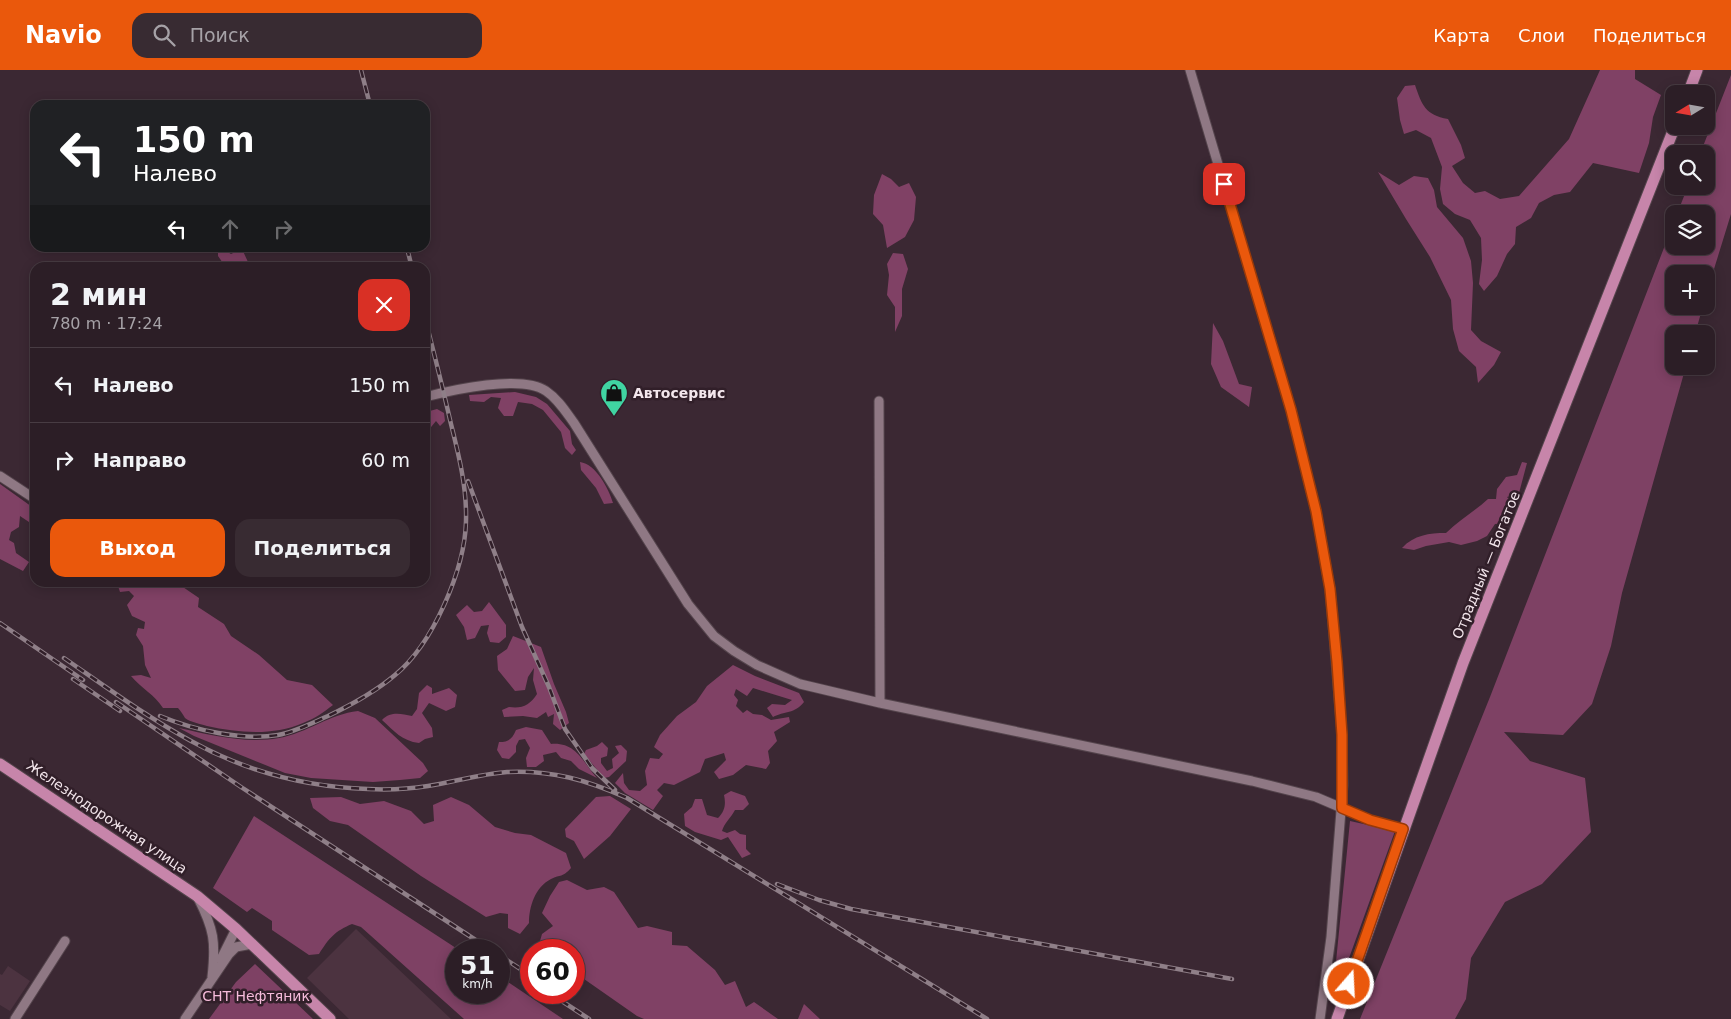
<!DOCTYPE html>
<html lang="ru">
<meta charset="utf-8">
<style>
body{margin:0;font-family:"DejaVu Sans",sans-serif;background:#382b32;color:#f1f3f6;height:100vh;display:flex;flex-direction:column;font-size:19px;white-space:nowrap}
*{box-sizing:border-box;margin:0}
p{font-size:16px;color:#a6a2a7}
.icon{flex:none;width:28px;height:28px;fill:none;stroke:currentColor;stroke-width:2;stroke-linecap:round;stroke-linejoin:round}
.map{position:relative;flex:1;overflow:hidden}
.sheet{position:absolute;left:30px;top:192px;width:400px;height:325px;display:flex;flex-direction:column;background:#2c1e26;border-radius:15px;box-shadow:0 2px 12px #0003,0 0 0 1px #483c43}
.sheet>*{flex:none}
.banner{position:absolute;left:30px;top:30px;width:400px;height:152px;border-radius:15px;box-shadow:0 2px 12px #0003,0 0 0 1px #483c43;background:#202124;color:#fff;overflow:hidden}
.needle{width:32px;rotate:259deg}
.fabs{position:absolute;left:1665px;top:15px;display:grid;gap:10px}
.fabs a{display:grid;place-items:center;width:50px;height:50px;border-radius:10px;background:#2c1e26;box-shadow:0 2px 12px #0003,0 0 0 1px #483c43;font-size:25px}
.speed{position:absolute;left:445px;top:869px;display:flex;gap:10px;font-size:25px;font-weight:700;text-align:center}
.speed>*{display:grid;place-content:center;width:65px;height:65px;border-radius:50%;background:#2c1e26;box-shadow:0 2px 12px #0003,0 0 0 1px #483c43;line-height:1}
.speed small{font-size:12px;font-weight:400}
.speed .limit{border:8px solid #d22;background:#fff;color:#111}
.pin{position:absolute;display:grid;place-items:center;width:42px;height:42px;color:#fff;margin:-21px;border-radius:10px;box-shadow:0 2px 8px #0006}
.me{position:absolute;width:55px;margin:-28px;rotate:19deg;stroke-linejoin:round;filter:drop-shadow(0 0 4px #0008)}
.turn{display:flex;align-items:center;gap:18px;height:105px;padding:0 20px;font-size:22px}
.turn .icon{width:65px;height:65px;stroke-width:2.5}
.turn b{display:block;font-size:35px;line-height:42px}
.lanes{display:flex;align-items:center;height:48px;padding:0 20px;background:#0003;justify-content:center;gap:25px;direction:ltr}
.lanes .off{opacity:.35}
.round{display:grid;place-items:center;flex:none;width:52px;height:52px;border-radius:15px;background:#382b32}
.overview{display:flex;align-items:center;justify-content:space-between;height:85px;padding:0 20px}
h1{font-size:30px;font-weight:700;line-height:38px}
.primary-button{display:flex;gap:10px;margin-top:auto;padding:10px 20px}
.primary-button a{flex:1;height:58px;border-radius:15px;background:#ea580c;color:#fff;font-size:20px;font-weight:700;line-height:58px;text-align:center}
.primary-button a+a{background:#382b32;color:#f1f3f6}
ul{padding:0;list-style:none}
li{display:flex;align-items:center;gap:15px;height:75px;padding:0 20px;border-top:1px solid #483c43}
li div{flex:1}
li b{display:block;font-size:19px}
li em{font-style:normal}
header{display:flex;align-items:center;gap:30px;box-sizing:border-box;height:70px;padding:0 25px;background:#ea580c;color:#fff}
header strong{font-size:24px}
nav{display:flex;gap:28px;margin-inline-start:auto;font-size:18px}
.search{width:350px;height:45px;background:#382b32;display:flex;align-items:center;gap:12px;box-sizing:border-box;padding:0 18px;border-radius:15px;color:#a6a2a7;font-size:19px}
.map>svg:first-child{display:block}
</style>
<header>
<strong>Navio</strong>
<div class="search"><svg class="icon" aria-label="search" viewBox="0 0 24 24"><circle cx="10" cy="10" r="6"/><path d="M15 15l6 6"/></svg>Поиск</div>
<nav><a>Карта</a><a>Слои</a><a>Поделиться</a></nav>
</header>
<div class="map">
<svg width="1731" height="949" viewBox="0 0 1731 949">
<rect width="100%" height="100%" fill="#3b2833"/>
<!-- built -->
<path fill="#4c3340" d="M 356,859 L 451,949 L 349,949 L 307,908 Z
M 8,896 L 30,911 L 10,941 L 0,935 L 0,904 L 2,905 Z"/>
<!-- green -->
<path fill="#7e4164" d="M 1731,5 L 1731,144 L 1706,225 L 1706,204 L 1674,204 L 1674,236 L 1703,236 L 1695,264 L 1674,264 L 1674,296 L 1686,296 L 1622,523 L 1611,576 L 1592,634 L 1563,665 L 1504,662 L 1530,691 L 1585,708 L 1591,762 L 1542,814 L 1505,832 L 1471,888 L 1466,929 L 1455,949 L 1360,949 L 1490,627 L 1674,152 L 1674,176 L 1706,176 L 1706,144 L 1677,144 L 1688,116 L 1706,116 L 1706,84 L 1700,84 Z
M 254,746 L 459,880 L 456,880 L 456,922 L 499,922 L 499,906 L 563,949 L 464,949 L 361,857 L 352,854 C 335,861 329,868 319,884 L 309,885 L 272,860 L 272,851 L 252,838 L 247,842 L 213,818 Z
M 1350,751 L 1395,761 L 1336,924 L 1333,922 Z
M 255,894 L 313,949 L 209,949 L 236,912 Z"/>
<!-- forest -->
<path fill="#804165" d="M 1600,0 L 1635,0 L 1635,9 L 1661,25 L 1653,47 L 1649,73 L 1639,103 L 1593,93 L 1570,122 L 1554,125 L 1539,133 L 1531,148 L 1516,157 L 1515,174 L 1507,184 L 1497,206 L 1484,221 L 1479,214 L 1482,190 L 1481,168 L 1470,150 L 1455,144 L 1443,134 L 1440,119 L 1442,97 L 1431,68 L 1416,60 L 1404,64 L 1400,50 L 1397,28 L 1405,16 L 1415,15 C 1422,35 1425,45 1448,49 L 1461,75 L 1465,88 L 1452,96 L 1463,113 L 1475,123 L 1485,121 L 1500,129 L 1519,126 L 1569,69 Z
M 1378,102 L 1399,115 L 1414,106 L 1428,108 L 1434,120 L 1437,137 L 1463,168 L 1471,191 L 1473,213 L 1471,260 L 1481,271 L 1501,282 L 1494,295 L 1478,313 L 1476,297 L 1459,281 L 1453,259 L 1451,230 L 1430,187 L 1406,149 Z
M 882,104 L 891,109 L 899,117 L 909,113 L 916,127 L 914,150 L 905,167 L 887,178 L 883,155 L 873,144 L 874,125 Z
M 218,178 L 228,178 L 226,181 L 231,184 L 242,179 L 248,192 L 256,191 L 257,197 L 224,197 L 225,196 L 218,186 Z
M 893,183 L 903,184 L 908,199 L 902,219 L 902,246 L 895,262 L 895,237 L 887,225 L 889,205 L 887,194 Z
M 1213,253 L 1223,271 L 1239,314 L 1252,317 L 1249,337 L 1221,317 L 1211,294 Z
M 515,322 L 536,327 L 547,334 L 570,361 L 572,374 L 576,380 L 572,385 L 565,378 L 561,362 L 543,340 L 532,334 L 518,332 L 513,346 L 504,346 L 498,338 L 501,328 L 491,327 L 484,332 L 470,331 L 469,325 Z
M 437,339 L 444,343 L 445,351 L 440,356 L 436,351 L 427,362 L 425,370 L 426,342 Z
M 580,392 C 596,394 609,419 613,433 L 604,434 L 596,418 L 581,400 Z
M 1522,392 L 1527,393 L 1519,423 L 1507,427 L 1515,437 L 1506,453 L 1495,454 L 1487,466 L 1477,471 L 1461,475 L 1449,472 L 1426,476 L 1414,480 L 1402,478 C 1414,465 1429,463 1446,463 C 1459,450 1475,441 1488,429 L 1496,429 L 1497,419 L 1506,407 L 1517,405 Z
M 0,414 L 35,439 L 35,456 L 20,446 L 19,457 L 11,462 L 9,470 L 14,473 L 16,483 L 29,492 L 23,501 L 0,489 Z
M 177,513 L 199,528 L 198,537 L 224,554 L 231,566 L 259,585 L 287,610 L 312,615 L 333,635 C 324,642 314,649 303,653 C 273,666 239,663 207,656 C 201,654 190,652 185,648 C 183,645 181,641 178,638 L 163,638 C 155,625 141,618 131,606 L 141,605 L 151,608 L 145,595 L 143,576 L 136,565 L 138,558 L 144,559 L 145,552 L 132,546 L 127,535 L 134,526 L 129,521 L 120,522 L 117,513 Z
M 489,532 L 506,555 L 506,567 L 499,573 L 490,572 L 487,563 L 489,555 L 481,556 L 475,568 L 467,570 L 464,557 L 456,545 L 467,535 L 474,542 L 482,541 Z
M 513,566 L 541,577 L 554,614 L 566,642 L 569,653 L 560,660 L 553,654 L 554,644 L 548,647 L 546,642 L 537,648 L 523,646 L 504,647 L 502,640 L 509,637 C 522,639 530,635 537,624 L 533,610 L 534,598 L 528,607 L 525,620 L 515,621 L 498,600 L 497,586 L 507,579 Z
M 733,595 L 755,606 L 799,623 L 804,632 C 795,644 784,641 773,647 L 767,638 L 772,634 L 785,635 L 792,630 L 753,618 L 747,626 L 736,619 L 734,625 L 738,630 L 736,636 L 743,643 L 747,640 L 753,644 L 762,645 L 771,650 L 789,647 L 790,652 L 774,662 L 777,671 L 768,681 L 770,693 L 766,699 L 746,695 L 733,705 L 719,709 L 714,702 L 726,690 L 724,683 L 705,689 L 700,702 L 674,715 L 664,713 L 657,720 L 663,726 L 653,740 L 625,723 L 615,713 L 623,703 L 624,713 L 629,720 L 640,721 L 647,715 L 645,701 L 650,688 L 659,689 L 663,684 L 654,677 L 660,665 L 677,646 L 696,632 L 707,616 Z
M 427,615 L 432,618 L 432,624 L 449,618 L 457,625 L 455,637 L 446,641 L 429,633 L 422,643 L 432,658 L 433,667 L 425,669 L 419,673 C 402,671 394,661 382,650 C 391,641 401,644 412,646 L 417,639 L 419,623 Z
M 358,641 L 375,648 L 423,693 L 428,701 L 420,708 L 400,710 L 373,712 L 311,708 L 285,703 L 194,666 L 179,658 C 211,665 245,674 279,668 C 307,663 330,644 358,641 Z
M 526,657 L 542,660 L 551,674 C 576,672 582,691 597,708 L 579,699 L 571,691 L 561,688 L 556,682 L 543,685 L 544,691 L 536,697 L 527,697 L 526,688 L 530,678 L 525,669 L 519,670 L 516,676 L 516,682 L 509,689 L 502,688 L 497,680 L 499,672 C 509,672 512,669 516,660 Z
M 602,672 L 608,678 L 607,686 L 601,688 L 601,693 L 607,701 L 613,698 L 612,689 L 619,683 L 615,676 L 621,675 L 627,681 L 626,691 L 609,707 L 604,708 L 584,684 L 586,680 L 597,676 Z
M 731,721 L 745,726 L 749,734 L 743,740 L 735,740 C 731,748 724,753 722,761 L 727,763 L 735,760 L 740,764 L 746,765 L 746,779 L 751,784 L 742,788 L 728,767 L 721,770 L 695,762 L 685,756 L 684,744 L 692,737 L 695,729 L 702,729 L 707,745 L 718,748 C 725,741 726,734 724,725 Z
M 610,726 L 631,739 L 610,766 L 584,789 L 574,771 L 566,767 L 565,759 L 596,727 Z
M 341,727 L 360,734 L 384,731 L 411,741 L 424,754 L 434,751 L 433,735 L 451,727 L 469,735 L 495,757 L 515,763 L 531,765 L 566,783 L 571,798 C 562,808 561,804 551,809 C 535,817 529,837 529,853 L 520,864 L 508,858 L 508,844 L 500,843 L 486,847 L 421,806 L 348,755 L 330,751 L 313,738 L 310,728 Z
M 567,810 L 587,820 L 604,817 L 614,822 L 638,858 L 647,856 L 672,862 L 672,875 L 687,876 L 715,900 L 725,915 L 735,911 L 746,937 L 754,932 L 778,949 L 644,949 L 637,946 L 574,902 L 574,880 L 542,880 L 538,878 L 542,864 L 553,856 L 542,843 L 550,826 L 559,812 Z
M 804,934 L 820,949 L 798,949 Z"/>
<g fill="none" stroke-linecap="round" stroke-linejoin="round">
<defs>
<path id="minor" d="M 1190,0 L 1291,340 L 1316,441 L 1330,519 L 1342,665 L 1343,715 L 1331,867 L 1320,949
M 425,327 C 452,320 522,304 546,321 C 558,329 566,342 574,353 L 688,534 L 714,566 L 734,581 L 757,595 L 800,614 L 880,633 L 1252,711 L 1316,727 L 1370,750 L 1403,759
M 879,331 L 880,633
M 0,406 L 35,429
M 198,828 C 214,859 216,872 212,907
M 221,889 L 236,859
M 15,949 L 65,871
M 185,949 L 229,884 L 236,877 L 252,874"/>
<path id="major" d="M 1688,24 L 1697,0
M 0,694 L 197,826 L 236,859 L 330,949
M 1337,949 L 1463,593 L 1675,56"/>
</defs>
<!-- minor casing -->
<use href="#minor" stroke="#54444c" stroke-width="11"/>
<!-- major casing -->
<use href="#major" stroke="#54444c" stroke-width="13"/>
<!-- minor -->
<use href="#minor" stroke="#8f7884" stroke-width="9"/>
<!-- major -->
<use href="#major" stroke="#c785aa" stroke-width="11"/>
<defs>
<path id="rail" d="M 361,0 L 370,35
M 407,178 L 412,198
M 468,411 L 522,557 L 549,617 L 565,659 L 592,698 L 615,720
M 0,553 L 83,610
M 64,588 C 106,617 147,647 191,671 C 245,701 306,717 368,719 C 387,720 409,719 428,716 C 454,712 480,704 507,702 C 552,700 587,710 627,728 L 987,949
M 73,609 L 120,641
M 116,632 L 241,717 L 491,880
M 160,646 C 194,660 242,671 278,665 C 295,662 312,653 328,646 C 351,635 375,622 395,605 C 433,574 465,499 466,451 C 467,418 459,386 451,354 C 443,319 434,283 425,248
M 777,814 L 819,830 L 851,839 L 1232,909
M 499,885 L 531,906
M 548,922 L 589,949"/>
</defs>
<!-- rail casing -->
<use href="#rail" stroke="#8f7f88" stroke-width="4.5"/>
<!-- rail -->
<use href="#rail" stroke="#311f29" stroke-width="2.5" stroke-dasharray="8" stroke-linecap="butt"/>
</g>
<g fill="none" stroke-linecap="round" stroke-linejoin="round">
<defs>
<path id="route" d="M 1224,114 L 1291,340 L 1316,441 L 1330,519 L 1337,592 L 1342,665 L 1342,738 L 1370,750 L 1403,759 L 1349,914"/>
</defs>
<!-- route casing -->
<use href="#route" stroke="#983908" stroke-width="12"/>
<!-- route -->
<use href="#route" stroke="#ea580c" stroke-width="9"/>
</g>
<!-- icons -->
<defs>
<symbol id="shop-pin" viewBox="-11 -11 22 30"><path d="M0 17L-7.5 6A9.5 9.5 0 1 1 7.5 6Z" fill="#40d4a2" stroke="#311f29"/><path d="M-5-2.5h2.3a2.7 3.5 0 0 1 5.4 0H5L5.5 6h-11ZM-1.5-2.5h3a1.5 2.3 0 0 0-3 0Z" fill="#111"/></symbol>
</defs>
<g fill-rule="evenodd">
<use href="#shop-pin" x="598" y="307" width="32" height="43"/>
</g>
<g text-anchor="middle" stroke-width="5" stroke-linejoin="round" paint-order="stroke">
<!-- poi labels -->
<g font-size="14" font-weight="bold" fill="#f3e6ec" stroke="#311f29" text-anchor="start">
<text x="633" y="328">Автосервис</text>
</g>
<!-- street labels -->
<g font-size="14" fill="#f3e6ec" stroke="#311f29">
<text transform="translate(1486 495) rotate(-68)" y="5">Отрадный — Богатое</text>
<text transform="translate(107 747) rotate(34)" y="5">Железнодорожная улица</text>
</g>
<!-- park labels -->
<g font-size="14" fill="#f6bcdb" stroke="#311f29">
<text x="256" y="931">СНТ Нефтяник</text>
</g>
</g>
</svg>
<div class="fabs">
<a><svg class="needle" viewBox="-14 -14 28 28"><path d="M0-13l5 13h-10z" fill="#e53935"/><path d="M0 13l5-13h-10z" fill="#a6a2a7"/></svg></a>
<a><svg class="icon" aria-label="search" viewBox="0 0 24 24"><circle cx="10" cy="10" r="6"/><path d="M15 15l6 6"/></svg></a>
<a><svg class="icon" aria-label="layers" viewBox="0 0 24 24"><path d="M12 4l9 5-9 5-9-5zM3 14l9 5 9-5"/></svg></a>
<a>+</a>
<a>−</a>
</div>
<div class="speed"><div>51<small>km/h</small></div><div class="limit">60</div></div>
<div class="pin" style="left:1224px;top:114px;background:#d93025"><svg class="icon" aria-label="arrive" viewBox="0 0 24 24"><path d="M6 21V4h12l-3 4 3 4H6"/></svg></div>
<svg class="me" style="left:1349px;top:914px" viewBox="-20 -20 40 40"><circle r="17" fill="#ea580c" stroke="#fff" stroke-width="3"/><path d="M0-11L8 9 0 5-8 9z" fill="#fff"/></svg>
<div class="banner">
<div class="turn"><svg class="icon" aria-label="left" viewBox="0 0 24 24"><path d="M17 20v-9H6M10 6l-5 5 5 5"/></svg><div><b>150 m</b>Налево</div></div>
<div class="lanes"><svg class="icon" aria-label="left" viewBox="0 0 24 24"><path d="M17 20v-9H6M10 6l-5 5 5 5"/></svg><svg class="icon off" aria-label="ahead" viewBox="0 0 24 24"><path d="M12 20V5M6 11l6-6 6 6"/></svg><svg class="icon off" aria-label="right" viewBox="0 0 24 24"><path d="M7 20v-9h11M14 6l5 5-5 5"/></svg></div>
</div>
<section class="sheet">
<div class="overview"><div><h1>2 мин</h1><p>780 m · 17:24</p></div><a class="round" style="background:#d93025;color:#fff"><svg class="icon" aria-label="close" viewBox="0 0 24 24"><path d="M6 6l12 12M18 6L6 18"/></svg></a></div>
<ul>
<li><svg class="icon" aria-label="left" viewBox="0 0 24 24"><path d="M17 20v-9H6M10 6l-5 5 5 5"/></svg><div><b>Налево</b></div><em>150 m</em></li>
<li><svg class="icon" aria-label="right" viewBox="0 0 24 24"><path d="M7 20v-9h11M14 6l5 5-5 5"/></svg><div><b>Направо</b></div><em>60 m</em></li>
</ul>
<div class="primary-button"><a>Выход</a><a>Поделиться</a></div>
</section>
</div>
